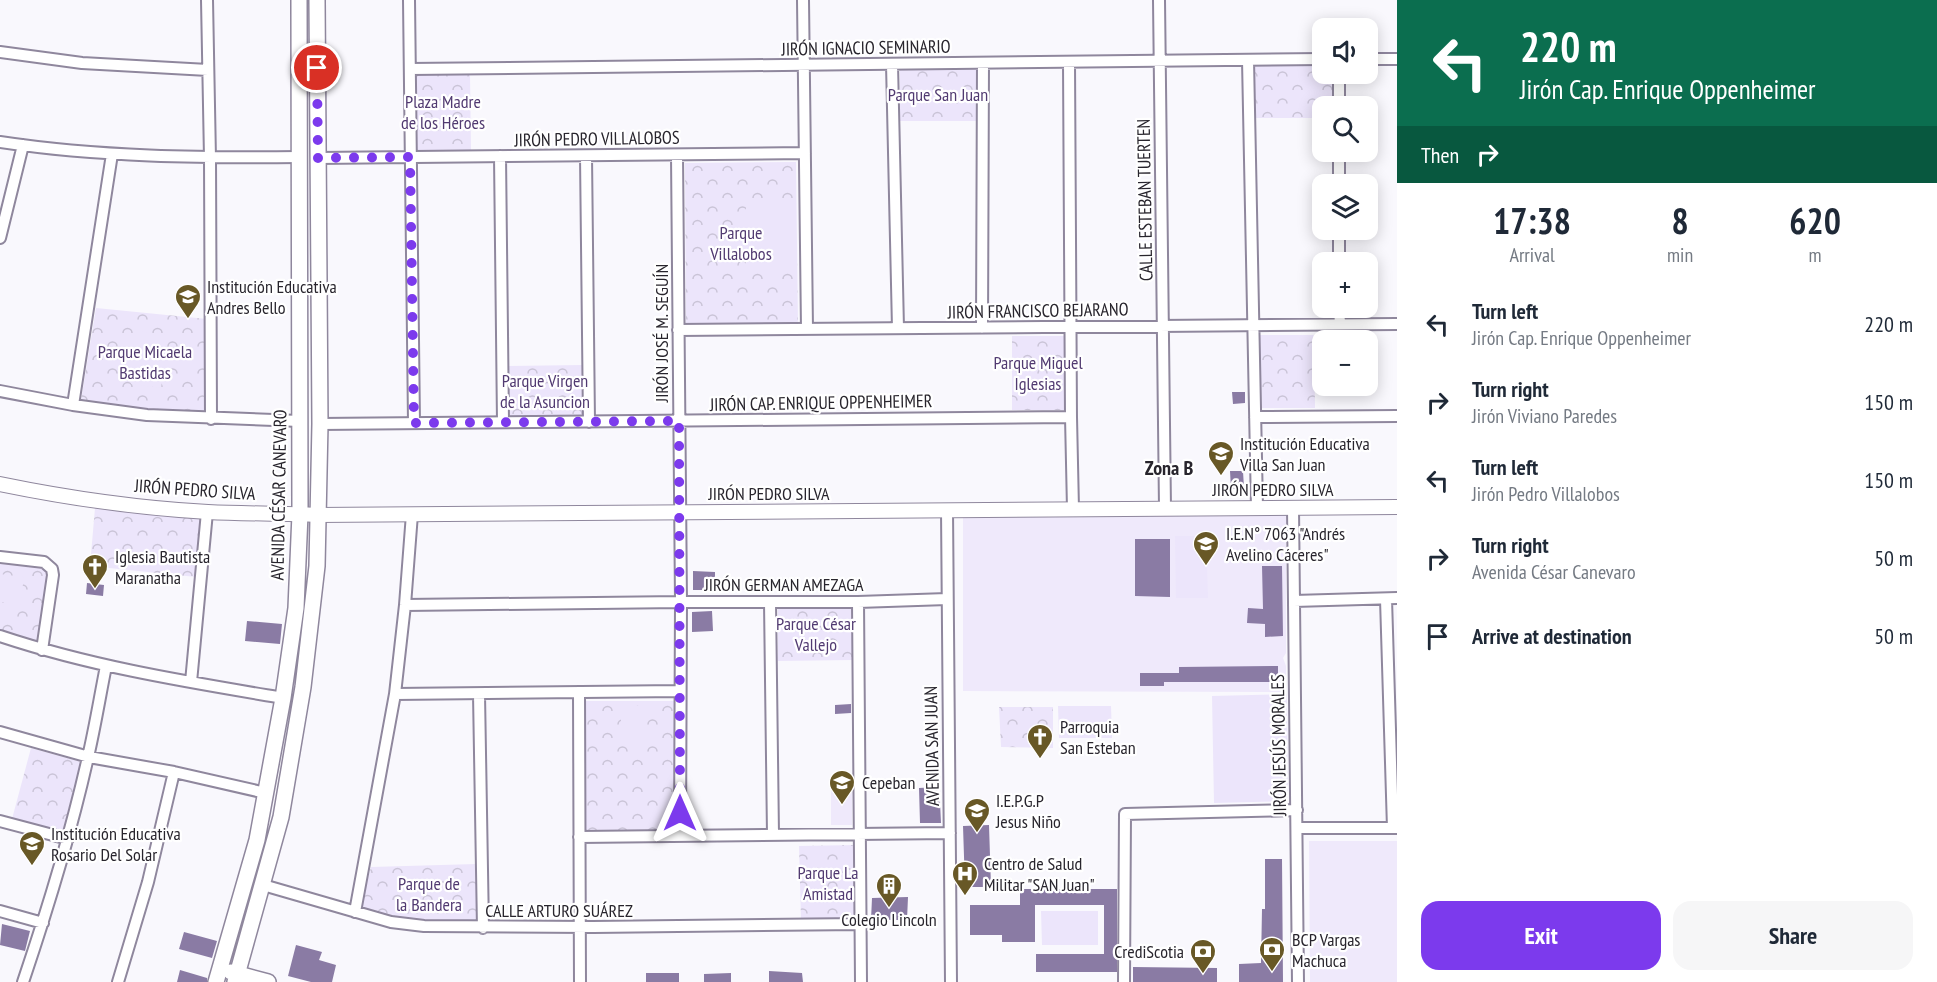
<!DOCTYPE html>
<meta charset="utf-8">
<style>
body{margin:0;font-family:"PT Sans Narrow",sans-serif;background:#f6f6f7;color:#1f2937;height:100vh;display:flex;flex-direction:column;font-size:22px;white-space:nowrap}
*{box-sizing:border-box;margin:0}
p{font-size:20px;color:#747a83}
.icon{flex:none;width:33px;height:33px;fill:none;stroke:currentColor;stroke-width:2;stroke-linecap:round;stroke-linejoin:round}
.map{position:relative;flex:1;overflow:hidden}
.panel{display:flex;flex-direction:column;background:#fff;width:540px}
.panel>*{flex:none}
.banner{background:#0b6e4f;color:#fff;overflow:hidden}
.fabs{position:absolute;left:1312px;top:18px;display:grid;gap:12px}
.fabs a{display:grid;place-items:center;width:66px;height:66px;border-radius:12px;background:#fff;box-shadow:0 3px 15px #0003;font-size:30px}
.pin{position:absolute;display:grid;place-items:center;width:51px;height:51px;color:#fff;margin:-26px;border:3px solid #fff;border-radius:50%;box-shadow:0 2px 6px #0007}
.me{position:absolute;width:66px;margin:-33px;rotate:0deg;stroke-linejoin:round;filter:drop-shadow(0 0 4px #0008)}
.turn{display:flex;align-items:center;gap:21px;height:126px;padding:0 24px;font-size:27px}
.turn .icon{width:78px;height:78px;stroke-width:2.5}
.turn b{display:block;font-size:42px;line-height:51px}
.then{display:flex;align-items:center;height:57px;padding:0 24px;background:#0003;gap:12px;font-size:22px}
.eta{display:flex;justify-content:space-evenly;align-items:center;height:102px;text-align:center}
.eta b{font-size:36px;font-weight:700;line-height:42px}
.cta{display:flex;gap:12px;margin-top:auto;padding:12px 24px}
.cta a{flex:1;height:69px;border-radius:18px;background:#7c3aed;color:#fff;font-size:24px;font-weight:700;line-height:69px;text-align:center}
.cta a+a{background:#f6f6f7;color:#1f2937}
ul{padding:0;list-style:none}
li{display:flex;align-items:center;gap:18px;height:78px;padding:0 24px}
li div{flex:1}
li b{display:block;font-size:22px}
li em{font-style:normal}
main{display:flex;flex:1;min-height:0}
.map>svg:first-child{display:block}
</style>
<main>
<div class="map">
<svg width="1397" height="982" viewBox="0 0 1397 982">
<defs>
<pattern id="forest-crowns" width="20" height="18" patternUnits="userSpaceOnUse" patternTransform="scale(1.5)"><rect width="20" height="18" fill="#ece5fb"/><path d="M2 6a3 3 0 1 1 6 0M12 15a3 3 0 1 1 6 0" fill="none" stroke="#cac4d7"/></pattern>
</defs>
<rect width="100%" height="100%" fill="#f9f8fd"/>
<!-- built -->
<path fill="#efe9fb" d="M 1286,515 L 1286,653 L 1283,658 L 1286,666 L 1286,692 L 963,691 L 963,516 Z
M 831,787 L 852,787 L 852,825 L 831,825 Z
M 1309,841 L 1397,841 L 1397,982 L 1310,982 Z"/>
<!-- forest -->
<path fill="url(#forest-crowns)" d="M 1255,66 L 1323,66 L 1323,74 L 1333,74 L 1333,106 L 1323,106 L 1323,118 L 1255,118 Z
M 977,68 L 977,121 L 900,121 L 900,69 Z
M 415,74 L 470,74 L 471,150 L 416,151 Z
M 796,162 L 798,324 L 686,324 L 685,163 Z
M 96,308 L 207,319 L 206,414 L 143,411 L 81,400 Z
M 1260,335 L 1314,335 L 1315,408 L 1260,408 Z
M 1012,336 L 1064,336 L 1064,410 L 1012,410 Z
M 583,365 L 583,417 L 508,418 L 507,366 Z
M 95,508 L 202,518 L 196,577 L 90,566 Z
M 0,562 L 47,569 L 41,638 L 38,643 L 0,630 Z
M 778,608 L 853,608 L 853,660 L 778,661 Z
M 586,701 L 676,701 L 675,831 L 586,830 Z
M 999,707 L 1053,707 L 1053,748 L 1001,747 Z
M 31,748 L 81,762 L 62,833 L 12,819 Z
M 855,845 L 856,920 L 801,921 L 799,846 Z
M 476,864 L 477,923 C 434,924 401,923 360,908 L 371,867 Z"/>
<!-- pitch -->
<path fill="#ece5fb" d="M 746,198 L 793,198 L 793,269 L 746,269 Z
M 139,331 L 168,335 L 161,388 L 131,384 Z
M 1175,536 L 1206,536 L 1208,598 L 1176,598 Z
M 0,574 L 24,577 L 20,605 L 0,602 Z
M 1287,694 L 1288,801 L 1214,803 L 1212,696 Z
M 621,706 L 646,706 L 646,744 L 621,744 Z
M 1058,706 L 1111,706 L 1112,738 L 1059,738 Z
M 1041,911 L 1098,911 L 1098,945 L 1042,945 Z"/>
<!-- building -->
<path fill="#8a7ba4" d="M 1232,392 L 1245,392 L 1245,403 L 1233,404 Z
M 1230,471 L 1243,471 L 1244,488 L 1231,489 Z
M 1135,539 L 1170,539 L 1170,597 L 1135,596 Z
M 1262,566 L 1282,566 L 1283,636 L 1265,637 L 1265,624 L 1247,623 L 1248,608 L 1263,609 Z
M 693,571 L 715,572 L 715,590 L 693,590 Z
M 87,583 L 104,585 L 103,596 L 86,594 Z
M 712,611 L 713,631 L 692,632 L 692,612 Z
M 247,621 L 282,624 L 280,644 L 245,641 Z
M 1278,666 L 1278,682 L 1164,682 L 1164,686 L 1140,686 L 1140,673 L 1179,673 L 1179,667 Z
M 851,704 L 851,713 L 835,714 L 835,705 Z
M 937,787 L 938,801 L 940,802 L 941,823 L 920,823 L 919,788 Z
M 989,825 L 991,887 L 965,887 L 963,826 Z
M 1265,859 L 1282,859 L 1283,982 L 1239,982 L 1239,964 L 1261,963 L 1262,909 L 1265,909 Z
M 1020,889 L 1117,889 L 1117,972 L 1036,972 L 1036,954 L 1104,954 L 1104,905 L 1035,905 L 1035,942 L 1002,942 L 1002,935 L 970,935 L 970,905 L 1020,905 Z
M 908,897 L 907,920 L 871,920 L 872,898 Z
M 2,924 L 30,931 L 25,951 L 0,945 Z
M 184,932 L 217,941 L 212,958 L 179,949 Z
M 296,945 L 322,952 L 319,960 L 336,965 L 332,982 L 311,982 L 288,976 Z
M 1133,967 L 1217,968 L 1217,982 L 1133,982 Z
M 180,970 L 207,978 L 207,982 L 177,982 Z
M 769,971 L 802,973 L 803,982 L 769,982 Z
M 646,973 L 679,973 L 679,982 L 646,982 Z
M 731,973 L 731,982 L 704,982 L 704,974 Z"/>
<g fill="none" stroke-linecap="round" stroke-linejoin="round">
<defs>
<path id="minor" d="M 207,0 L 210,158 L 211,419
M 409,0 L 414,423
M 803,0 L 807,329
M 1159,0 L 1165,508
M 0,52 L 82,63 L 208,70
M 1368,59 L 1397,59
M 1248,60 L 1257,508
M 1069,62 L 1071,417 L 1073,509
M 892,64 L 898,328
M 410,69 L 1323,59
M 1339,106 L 1339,74
M 0,142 C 99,157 200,158 300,157
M 1339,152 L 1339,184
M 677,155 L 681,602 L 680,836
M 500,156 L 503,422
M 586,156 L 589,422
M 318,158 L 805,153
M 1339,230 L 1339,262
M 0,238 L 23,145
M 1339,308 L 1340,324
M 982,328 L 983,63
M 678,330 L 1397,324
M 0,391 L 73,405 L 147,415 L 300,421
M 73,405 L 112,154
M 1255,417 L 1397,416
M 320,424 L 1071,417
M 1293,508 L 1298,982
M 947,510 L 951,982
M 0,557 L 44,562 L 52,569 L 53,575 L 42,650
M 1386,599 L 1393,828
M 1294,601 L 1397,598
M 770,602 L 773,835
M 858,602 L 861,982
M 405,605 L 681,602 L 858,602 L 947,599
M 0,636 C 93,667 188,682 283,698
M 191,682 L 207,512
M 579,692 L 580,982
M 395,694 L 680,691
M 479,694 L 483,928
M 0,732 L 89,757 L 174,772 L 266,793
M 0,821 L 68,839
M 1297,828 L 1397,828
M 579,837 L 950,833
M 263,885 L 391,922 L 424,926 L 593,927 L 860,924
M 0,911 L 43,923
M 355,912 L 395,694 L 405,605 L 412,514
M 23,982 C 48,908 71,833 88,757 C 95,727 100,696 106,666
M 118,982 L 148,882 L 174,772
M 1124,982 L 1125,814 L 1297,810"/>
<path id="tertiary" d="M 0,484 C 68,498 138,508 208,512 C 245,514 281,513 318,515 L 1397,507"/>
<path id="secondary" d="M 231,972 L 268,982
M 216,982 L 257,840 L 283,698 L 296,608 L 300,514 L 299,0
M 235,982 L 281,817 L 303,687 L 317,566 L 320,424 L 317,0"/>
</defs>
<!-- minor casing -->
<use href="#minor" stroke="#8f879d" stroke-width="14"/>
<!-- tertiary casing -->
<use href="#tertiary" stroke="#8f879d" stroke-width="16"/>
<!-- secondary casing -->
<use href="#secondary" stroke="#8f879d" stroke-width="18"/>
<!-- minor -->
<use href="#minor" stroke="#fff" stroke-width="10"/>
<!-- tertiary -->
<use href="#tertiary" stroke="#fff" stroke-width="14"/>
<!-- secondary -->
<use href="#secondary" stroke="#fff" stroke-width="15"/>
</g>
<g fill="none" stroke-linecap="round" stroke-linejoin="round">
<!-- route -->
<path stroke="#7c3aed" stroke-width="10" stroke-dasharray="0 18" d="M 317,68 L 318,158 L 410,157 L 414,423 L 679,421 L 680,813"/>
</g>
<!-- icons -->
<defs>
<symbol id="school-pin" viewBox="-11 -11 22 30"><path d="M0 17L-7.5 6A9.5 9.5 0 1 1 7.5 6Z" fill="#685826" stroke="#fff"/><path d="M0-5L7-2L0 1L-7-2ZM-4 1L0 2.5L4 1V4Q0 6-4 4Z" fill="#fff"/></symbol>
<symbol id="church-pin" viewBox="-11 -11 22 30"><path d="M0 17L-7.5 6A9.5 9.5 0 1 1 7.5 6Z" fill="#685826" stroke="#fff"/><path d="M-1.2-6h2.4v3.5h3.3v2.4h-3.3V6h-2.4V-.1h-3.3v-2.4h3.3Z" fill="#fff"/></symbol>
<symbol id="university-pin" viewBox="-11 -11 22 30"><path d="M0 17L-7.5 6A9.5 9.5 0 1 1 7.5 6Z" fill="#685826" stroke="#fff"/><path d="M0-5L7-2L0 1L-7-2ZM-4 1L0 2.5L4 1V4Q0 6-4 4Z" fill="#fff"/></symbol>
<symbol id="hospital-pin" viewBox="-11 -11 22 30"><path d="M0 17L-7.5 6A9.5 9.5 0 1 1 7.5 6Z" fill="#685826" stroke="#fff"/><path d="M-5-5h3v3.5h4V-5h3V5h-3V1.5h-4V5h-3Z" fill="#fff"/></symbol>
<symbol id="building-pin" viewBox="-11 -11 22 30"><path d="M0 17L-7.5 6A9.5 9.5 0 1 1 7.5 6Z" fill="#685826" stroke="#fff"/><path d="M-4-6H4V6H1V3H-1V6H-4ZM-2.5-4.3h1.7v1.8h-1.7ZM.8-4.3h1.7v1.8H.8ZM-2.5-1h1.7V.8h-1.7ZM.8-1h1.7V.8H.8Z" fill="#fff"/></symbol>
<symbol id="bank-pin" viewBox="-11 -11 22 30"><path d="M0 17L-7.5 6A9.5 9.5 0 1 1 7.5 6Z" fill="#685826" stroke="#fff"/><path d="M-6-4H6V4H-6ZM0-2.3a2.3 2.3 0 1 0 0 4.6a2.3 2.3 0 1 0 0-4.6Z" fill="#fff"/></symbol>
</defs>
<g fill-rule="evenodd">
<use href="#school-pin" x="173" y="282" width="30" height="40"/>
<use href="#school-pin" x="1206" y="439" width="30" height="40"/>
<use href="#school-pin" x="1191" y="529" width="30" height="40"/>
<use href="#church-pin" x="80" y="552" width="30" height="40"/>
<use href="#church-pin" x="1025" y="722" width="30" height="40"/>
<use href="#university-pin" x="827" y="768" width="30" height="40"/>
<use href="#school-pin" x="962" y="796" width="30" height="40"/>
<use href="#school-pin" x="17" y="829" width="30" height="40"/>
<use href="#hospital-pin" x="950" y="859" width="30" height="40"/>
<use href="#building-pin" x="874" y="871" width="30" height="40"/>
<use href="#bank-pin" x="1257" y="935" width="30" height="40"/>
<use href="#bank-pin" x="1188" y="937" width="30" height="40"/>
</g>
<g text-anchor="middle" stroke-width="4.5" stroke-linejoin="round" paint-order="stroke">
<!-- street labels -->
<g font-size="18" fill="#28252d" stroke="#fff">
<text transform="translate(866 48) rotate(-1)" y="6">JIRÓN IGNACIO SEMINARIO</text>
<text transform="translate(597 139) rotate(-1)" y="6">JIRÓN PEDRO VILLALOBOS</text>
<text transform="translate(1145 200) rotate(-91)" y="6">CALLE ESTEBAN TUERTEN</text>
<text transform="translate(1038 311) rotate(-1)" y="6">JIRÓN FRANCISCO BEJARANO</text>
<text transform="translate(662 333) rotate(-90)" y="6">JIRÓN JOSÉ M. SEGUÍN</text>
<text transform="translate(821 403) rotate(-1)" y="6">JIRÓN CAP. ENRIQUE OPPENHEIMER</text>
<text transform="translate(195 490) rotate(4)" y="6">JIRÓN PEDRO SILVA</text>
<text x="1273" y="496">JIRÓN PEDRO SILVA</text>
<text x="769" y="500">JIRÓN PEDRO SILVA</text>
<text transform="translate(279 495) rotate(-89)" y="6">AVENIDA CÉSAR CANEVARO</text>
<text x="784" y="591">JIRÓN GERMAN AMEZAGA</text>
<text transform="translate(1279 745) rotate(-91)" y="6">JIRÓN JESÚS MORALES</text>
<text transform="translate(932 746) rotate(-91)" y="6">AVENIDA SAN JUAN</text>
<text x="559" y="917">CALLE ARTURO SUÁREZ</text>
</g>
<!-- park labels -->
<g font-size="18" fill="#513a71" stroke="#fff">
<text x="938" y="101">Parque San Juan</text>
<text x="443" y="108">Plaza Madre<tspan x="443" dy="21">de los Héroes</tspan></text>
<text x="741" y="239">Parque<tspan x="741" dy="21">Villalobos</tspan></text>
<text x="145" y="358">Parque Micaela<tspan x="145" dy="21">Bastidas</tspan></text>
<text x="1038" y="369">Parque Miguel<tspan x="1038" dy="21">Iglesias</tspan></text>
<text x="545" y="387">Parque Virgen<tspan x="545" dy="21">de la Asuncion</tspan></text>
<text x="816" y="630">Parque César<tspan x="816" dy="21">Vallejo</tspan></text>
<text x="828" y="879">Parque La<tspan x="828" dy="21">Amistad</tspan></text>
<text x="429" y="890">Parque de<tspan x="429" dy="21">la Bandera</tspan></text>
</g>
<!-- poi labels -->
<g font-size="18" fill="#28252d" stroke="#fff" text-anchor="start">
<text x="207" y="293">Institución Educativa<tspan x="207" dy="21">Andres Bello</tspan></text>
<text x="1240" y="450">Institución Educativa<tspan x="1240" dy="21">Villa San Juan</tspan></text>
<text x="1226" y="540">I.E.N° 7063 "Andrés<tspan x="1226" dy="21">Avelino Cáceres"</tspan></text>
<text x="115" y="563">Iglesia Bautista<tspan x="115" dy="21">Maranatha</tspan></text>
<text x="1060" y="733">Parroquia<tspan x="1060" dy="21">San Esteban</tspan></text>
<text x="862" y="789">Cepeban</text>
<text x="996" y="807">I.E.P.G.P<tspan x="996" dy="21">Jesus Niño</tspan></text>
<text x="51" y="840">Institución Educativa<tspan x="51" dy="21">Rosario Del Solar</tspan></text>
<text x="984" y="870">Centro de Salud<tspan x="984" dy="21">Militar "SAN Juan"</tspan></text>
<text x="889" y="926" text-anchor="middle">Colegio Lincoln</text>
<text x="1292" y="946">BCP Vargas<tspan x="1292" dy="21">Machuca</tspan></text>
<text x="1184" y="958" text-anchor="end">CrediScotia</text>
</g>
<!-- neighbourhood labels -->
<g font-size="20" font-weight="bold" fill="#28252d" stroke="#fff">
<text x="1169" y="475">Zona B</text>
</g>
</g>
</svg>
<div class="fabs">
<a><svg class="icon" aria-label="sound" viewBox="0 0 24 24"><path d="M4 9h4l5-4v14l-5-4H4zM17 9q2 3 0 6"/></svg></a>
<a><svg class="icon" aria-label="search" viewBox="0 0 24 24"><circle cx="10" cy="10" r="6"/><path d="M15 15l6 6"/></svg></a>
<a><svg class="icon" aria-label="layers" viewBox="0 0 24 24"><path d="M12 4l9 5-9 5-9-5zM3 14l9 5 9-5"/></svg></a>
<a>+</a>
<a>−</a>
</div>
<div class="pin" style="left:317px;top:68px;background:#d93025"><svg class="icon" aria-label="arrive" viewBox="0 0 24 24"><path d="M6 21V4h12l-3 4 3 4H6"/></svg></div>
<svg class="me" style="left:680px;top:813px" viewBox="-20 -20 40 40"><path d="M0-17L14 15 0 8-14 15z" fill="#7c3aed" stroke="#fff" stroke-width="4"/></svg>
</div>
<section class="panel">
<div class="banner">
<div class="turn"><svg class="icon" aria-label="left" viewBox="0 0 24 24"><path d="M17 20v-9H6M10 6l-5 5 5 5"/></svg><div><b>220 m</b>Jirón Cap. Enrique Oppenheimer</div></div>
<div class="then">Then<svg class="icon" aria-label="right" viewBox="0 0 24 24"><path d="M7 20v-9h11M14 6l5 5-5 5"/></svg></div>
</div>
<div class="eta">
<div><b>17:38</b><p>Arrival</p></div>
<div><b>8</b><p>min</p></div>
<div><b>620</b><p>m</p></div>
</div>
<ul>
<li><svg class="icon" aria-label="left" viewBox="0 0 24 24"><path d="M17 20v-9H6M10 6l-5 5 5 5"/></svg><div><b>Turn left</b><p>Jirón Cap. Enrique Oppenheimer</p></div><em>220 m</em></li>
<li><svg class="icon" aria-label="right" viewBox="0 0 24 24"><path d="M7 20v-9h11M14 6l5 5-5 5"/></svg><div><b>Turn right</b><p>Jirón Viviano Paredes</p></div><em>150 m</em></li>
<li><svg class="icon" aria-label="left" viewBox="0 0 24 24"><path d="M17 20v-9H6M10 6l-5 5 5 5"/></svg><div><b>Turn left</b><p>Jirón Pedro Villalobos</p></div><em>150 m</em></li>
<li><svg class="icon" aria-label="right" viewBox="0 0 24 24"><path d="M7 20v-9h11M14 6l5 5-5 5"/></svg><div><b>Turn right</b><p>Avenida César Canevaro</p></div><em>50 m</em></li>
<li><svg class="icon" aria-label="arrive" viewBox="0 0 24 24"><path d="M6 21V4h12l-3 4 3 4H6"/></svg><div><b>Arrive at destination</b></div><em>50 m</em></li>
</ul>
<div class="cta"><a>Exit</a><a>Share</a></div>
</section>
</main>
